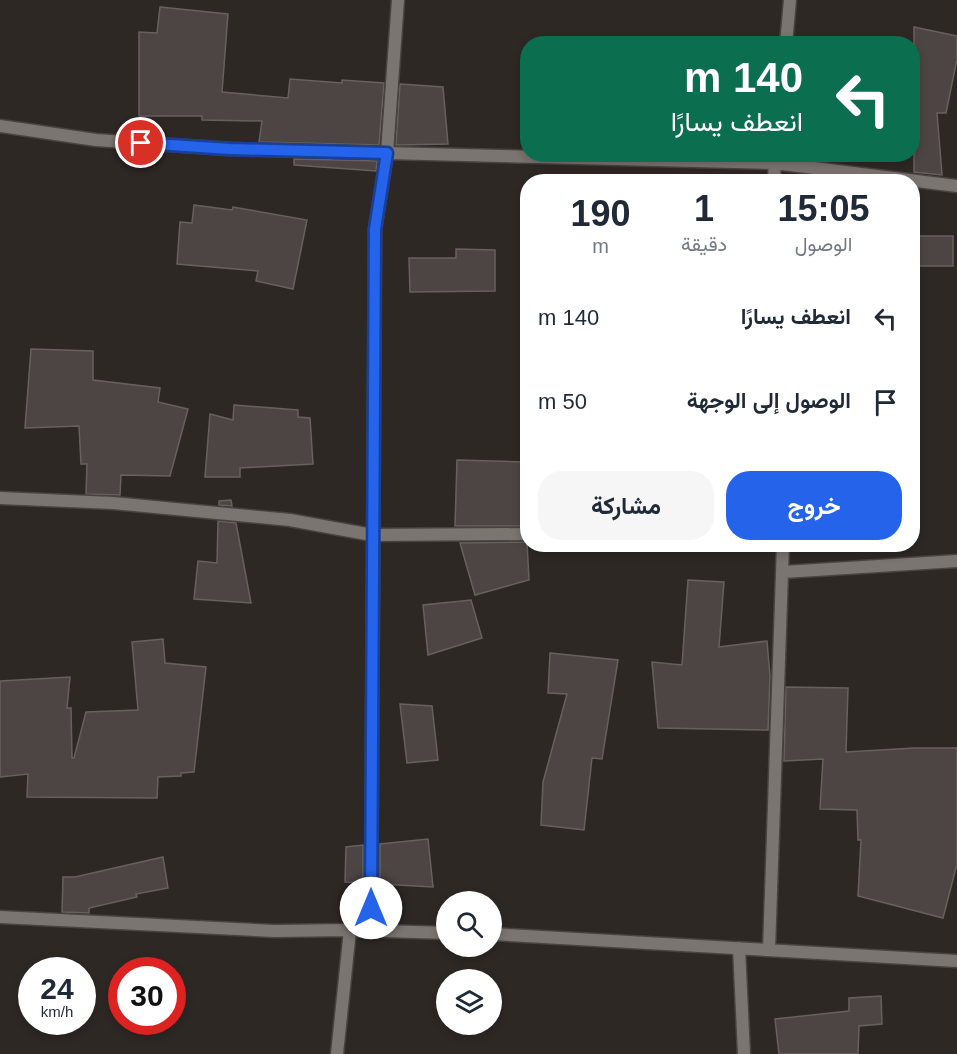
<!DOCTYPE html>
<html lang="ar">
<meta charset="utf-8">
<style>
body{margin:0;font-family:Helvetica,Vazirmatn,sans-serif;background:#f6f6f7;color:#1f2937;direction:rtl;height:100vh;display:flex;flex-direction:column;font-size:22px;white-space:nowrap}
*{box-sizing:border-box;margin:0}
p{font-size:20px;color:#747a83}
.icon{flex:none;width:33px;height:33px;fill:none;stroke:currentColor;stroke-width:2;stroke-linecap:round;stroke-linejoin:round}
.map{position:relative;flex:1;overflow:hidden;direction:ltr}
.details{position:absolute;left:520px;top:174px;width:400px;height:378px;display:flex;flex-direction:column;background:#fff;border-radius:24px;box-shadow:0 3px 9px #0003;direction:rtl}
.details>*{flex:none}
.banner{position:absolute;left:520px;top:36px;width:400px;height:126px;border-radius:24px;box-shadow:0 3px 9px #0003;direction:rtl;background:#0b6e4f;color:#fff;overflow:hidden}
.fabs{position:absolute;left:436px;top:891px;display:grid;gap:12px}
.fabs a{display:grid;place-items:center;width:66px;height:66px;border-radius:50%;background:#fff;box-shadow:0 3px 9px #0003;font-size:30px}
.speed{position:absolute;left:18px;top:957px;display:flex;gap:12px;font-size:30px;font-weight:700;text-align:center}
.speed>*{display:grid;place-content:center;width:78px;height:78px;border-radius:50%;background:#fff;box-shadow:0 3px 9px #0003;line-height:1}
.speed small{font-size:15px;font-weight:400}
.speed .limit{border:9px solid #d22;background:#fff;color:#111}
.pin{position:absolute;display:grid;place-items:center;width:51px;height:51px;color:#fff;margin:-26px;border:3px solid #fff;border-radius:50%;box-shadow:0 2px 6px #0007}
.me{position:absolute;width:66px;margin:-33px;rotate:0deg;stroke-linejoin:round;filter:drop-shadow(0 0 4px #0008)}
.turn{display:flex;align-items:center;gap:21px;height:126px;padding:0 18px;font-size:27px}
.turn .icon{width:78px;height:78px;stroke-width:2.5}
.turn b{display:block;font-size:42px;line-height:51px}
.eta{display:flex;justify-content:space-evenly;align-items:center;height:102px;text-align:center}
.eta b{font-size:36px;font-weight:700;line-height:42px}
.button{display:flex;gap:12px;margin-top:auto;padding:12px 18px}
.button a{flex:1;height:69px;border-radius:24px;background:#2563eb;color:#fff;font-size:24px;font-weight:700;line-height:69px;text-align:center}
.button a+a{background:#f6f6f7;color:#1f2937}
ul{padding:0;list-style:none}
li{display:flex;align-items:center;gap:18px;height:84px;padding:0 18px}
li div{flex:1}
li b{display:block;font-size:22px}
li em{font-style:normal}
.map>svg:first-child{display:block}
</style>
<div class="map">
<svg width="957" height="1054" viewBox="0 0 957 1054">
<rect width="100%" height="100%" fill="#2e2825"/>
<!-- building -->
<path fill="#4d4544" stroke="#68605f" stroke-width="1.5" d="M 160,7 L 228,14 L 222,92 L 288,98 L 290,79 L 342,83 L 342,80 L 384,83 L 379,145 L 259,142 L 262,121 L 202,120 L 202,116 L 139,116 L 139,32 L 157,33 Z
M 914,27 L 957,36 L 957,59 L 946,113 L 937,113 L 942,175 L 914,172 Z
M 400,84 L 443,87 L 448,144 L 396,145 Z
M 294,159 L 377,161 L 376,171 L 294,165 Z
M 194,205 L 232,210 L 233,207 L 307,220 L 293,289 L 256,281 L 258,271 L 177,264 L 180,222 L 192,223 Z
M 914,236 L 953,236 L 953,266 L 914,266 Z
M 456,249 L 495,250 L 495,291 L 410,292 L 409,258 L 456,258 Z
M 31,349 L 93,351 L 93,380 L 160,388 L 158,402 L 188,409 L 170,476 L 121,475 L 120,495 L 86,494 L 87,464 L 81,464 L 79,426 L 25,428 Z
M 234,405 L 298,410 L 298,417 L 310,418 L 313,464 L 240,468 L 240,477 L 205,477 L 210,414 L 233,420 Z
M 457,460 L 524,462 L 527,526 L 455,526 Z
M 231,500 L 232,506 L 219,505 L 219,501 Z
M 218,521 L 236,523 L 251,603 L 194,599 L 198,561 L 217,563 Z
M 527,542 L 529,580 L 475,595 L 460,543 Z
M 688,580 L 724,582 L 719,647 L 767,641 L 770,676 L 768,730 L 658,728 L 652,662 L 682,665 Z
M 471,600 L 482,638 L 428,655 L 423,605 Z
M 163,639 L 165,663 L 206,667 L 194,772 L 181,773 L 181,776 L 158,777 L 157,798 L 27,797 L 28,774 L 0,777 L 0,681 L 70,677 L 67,708 L 71,708 L 72,758 L 74,758 L 86,712 L 138,710 L 132,642 Z
M 550,653 L 618,660 L 602,759 L 592,758 L 584,830 L 541,825 L 543,782 L 567,694 L 548,693 Z
M 786,687 L 848,688 L 846,752 L 915,748 L 957,748 L 957,864 L 943,918 L 858,896 L 861,840 L 858,840 L 857,810 L 820,809 L 823,759 L 784,761 Z
M 400,704 L 432,706 L 438,760 L 407,763 Z
M 428,839 L 433,887 L 380,884 L 380,844 Z
M 363,845 L 363,883 L 345,882 L 346,847 Z
M 163,857 L 168,888 L 136,894 L 137,897 L 89,908 L 89,913 L 62,912 L 63,877 L 75,877 Z
M 881,996 L 882,1024 L 859,1026 L 858,1054 L 779,1054 L 775,1019 L 849,1011 L 849,998 Z"/>
<g fill="none" stroke-linecap="round" stroke-linejoin="round">
<defs>
<path id="street" d="M 786,44 L 790,0
M 0,126 L 96,140 L 230,149 L 774,163 L 957,186
M 774,182 L 775,156
M 0,498 L 113,503 L 290,520 L 372,535 L 528,534
M 784,572 L 957,561
M 0,917 L 274,931 L 350,930 L 447,933
M 371,931 L 375,229 L 387,153 L 398,0
M 492,934 L 957,961
M 739,948 L 744,1054
M 769,950 L 783,544
M 337,1054 L 350,930"/>
</defs>
<!-- street casing -->
<use href="#street" stroke="#484340" stroke-width="15"/>
<!-- street -->
<use href="#street" stroke="#7b7571" stroke-width="12"/>
</g>
<g fill="none" stroke-linecap="round" stroke-linejoin="round">
<defs>
<path id="route" d="M 141,143 L 230,149 L 387,153 L 375,229 L 371,908"/>
</defs>
<!-- route casing -->
<use href="#route" stroke="#184099" stroke-width="15"/>
<!-- route -->
<use href="#route" stroke="#2563eb" stroke-width="10"/>
</g>
</svg>
<div class="fabs">
<a><svg class="icon" aria-label="search" viewBox="0 0 24 24"><circle cx="10" cy="10" r="6"/><path d="M15 15l6 6"/></svg></a>
<a><svg class="icon" aria-label="layers" viewBox="0 0 24 24"><path d="M12 4l9 5-9 5-9-5zM3 14l9 5 9-5"/></svg></a>
</div>
<div class="speed"><div>24<small>km/h</small></div><div class="limit">30</div></div>
<div class="pin" style="left:141px;top:143px;background:#d93025"><svg class="icon" aria-label="arrive" viewBox="0 0 24 24"><path d="M6 21V4h12l-3 4 3 4H6"/></svg></div>
<svg class="me" style="left:371px;top:908px" viewBox="-20 -20 40 40"><circle r="19" fill="#fff"/><path d="M0-13L10 11 0 6-10 11z" fill="#2563eb"/></svg>
<div class="banner">
<div class="turn"><svg class="icon" aria-label="left" viewBox="0 0 24 24"><path d="M17 20v-9H6M10 6l-5 5 5 5"/></svg><div><b>140 m</b>انعطف يسارًا</div></div>
</div>
<section class="details">
<div class="eta">
<div><b>15:05</b><p>الوصول</p></div>
<div><b>1</b><p>دقيقة</p></div>
<div><b>190</b><p>m</p></div>
</div>
<ul>
<li><svg class="icon" aria-label="left" viewBox="0 0 24 24"><path d="M17 20v-9H6M10 6l-5 5 5 5"/></svg><div><b>انعطف يسارًا</b></div><em>140 m</em></li>
<li><svg class="icon" aria-label="arrive" viewBox="0 0 24 24"><path d="M6 21V4h12l-3 4 3 4H6"/></svg><div><b>الوصول إلى الوجهة</b></div><em>50 m</em></li>
</ul>
<div class="button"><a>خروج</a><a>مشاركة</a></div>
</section>
</div>
